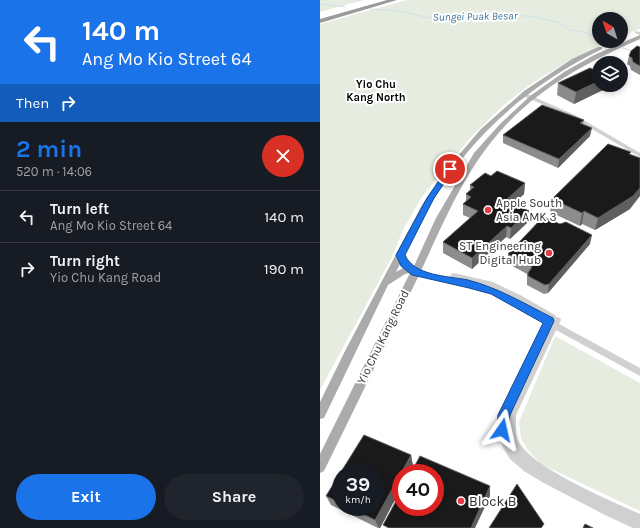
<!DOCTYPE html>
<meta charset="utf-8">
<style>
body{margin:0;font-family:Karla,sans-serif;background:#20242c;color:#f1f3f6;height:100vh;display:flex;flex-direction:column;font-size:15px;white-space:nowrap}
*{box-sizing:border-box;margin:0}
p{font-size:13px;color:#9ea1a6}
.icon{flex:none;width:22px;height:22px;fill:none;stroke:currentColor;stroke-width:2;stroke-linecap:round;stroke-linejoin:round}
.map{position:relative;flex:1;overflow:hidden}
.drawer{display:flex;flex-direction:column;background:#171b24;width:320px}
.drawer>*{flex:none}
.guide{background:#1a73e8;color:#fff;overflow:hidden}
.needle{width:26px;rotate:321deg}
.controls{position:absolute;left:272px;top:12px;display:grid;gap:8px}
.controls a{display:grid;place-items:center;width:36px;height:36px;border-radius:50%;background:#171b24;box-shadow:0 2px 6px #0003;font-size:20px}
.speed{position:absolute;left:12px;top:464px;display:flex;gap:8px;font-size:20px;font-weight:700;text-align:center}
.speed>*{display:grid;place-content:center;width:52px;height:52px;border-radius:50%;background:#171b24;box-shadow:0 2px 6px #0003;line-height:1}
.speed small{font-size:10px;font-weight:400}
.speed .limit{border:6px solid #d22;background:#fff;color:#111}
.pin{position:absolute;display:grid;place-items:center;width:34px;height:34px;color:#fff;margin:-17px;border:2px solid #fff;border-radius:50%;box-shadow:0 1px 4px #0007}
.me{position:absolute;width:44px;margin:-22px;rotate:11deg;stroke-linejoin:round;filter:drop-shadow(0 0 3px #0008)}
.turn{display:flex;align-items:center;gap:14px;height:84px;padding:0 16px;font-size:18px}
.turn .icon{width:52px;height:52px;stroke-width:2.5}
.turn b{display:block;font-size:28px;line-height:34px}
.then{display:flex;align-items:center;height:38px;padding:0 16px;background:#0003;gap:8px;font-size:15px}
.round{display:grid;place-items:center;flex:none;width:42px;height:42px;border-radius:21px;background:#20242c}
.summary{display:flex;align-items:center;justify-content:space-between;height:68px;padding:0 16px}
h1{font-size:24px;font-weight:700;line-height:30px;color:#1a73e8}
.action{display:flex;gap:8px;margin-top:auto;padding:8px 16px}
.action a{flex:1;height:46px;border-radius:24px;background:#1a73e8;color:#fff;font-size:16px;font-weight:700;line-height:46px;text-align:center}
.action a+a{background:#20242c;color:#f1f3f6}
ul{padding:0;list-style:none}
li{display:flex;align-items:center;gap:12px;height:52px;padding:0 16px;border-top:1px solid #363941}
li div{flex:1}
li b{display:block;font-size:15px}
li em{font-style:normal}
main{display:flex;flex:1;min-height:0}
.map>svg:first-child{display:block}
</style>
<main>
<section class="drawer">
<div class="guide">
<div class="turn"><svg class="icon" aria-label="left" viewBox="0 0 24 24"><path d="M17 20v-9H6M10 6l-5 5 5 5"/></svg><div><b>140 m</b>Ang Mo Kio Street 64</div></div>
<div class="then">Then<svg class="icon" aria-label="right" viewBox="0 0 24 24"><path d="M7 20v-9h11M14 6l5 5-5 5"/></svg></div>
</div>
<div class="summary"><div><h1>2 min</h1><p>520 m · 14:06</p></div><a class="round" style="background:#d93025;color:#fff"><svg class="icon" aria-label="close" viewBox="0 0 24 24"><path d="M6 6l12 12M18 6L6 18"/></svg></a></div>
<ul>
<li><svg class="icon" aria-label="left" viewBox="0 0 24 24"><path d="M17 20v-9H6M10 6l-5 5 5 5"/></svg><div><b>Turn left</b><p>Ang Mo Kio Street 64</p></div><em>140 m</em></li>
<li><svg class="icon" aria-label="right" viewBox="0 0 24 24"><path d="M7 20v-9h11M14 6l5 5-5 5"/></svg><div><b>Turn right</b><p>Yio Chu Kang Road</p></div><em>190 m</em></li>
</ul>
<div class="action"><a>Exit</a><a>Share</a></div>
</section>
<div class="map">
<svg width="320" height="528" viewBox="0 0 320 528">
<rect width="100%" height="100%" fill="#fff"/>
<!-- green -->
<path fill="#e6ecdf" d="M 0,0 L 44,0 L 0,12 Z
M 87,0 L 320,0 L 320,29 L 301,36 L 301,19 L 279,19 L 279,41 L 289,41 L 245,63 L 211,84 L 185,104 L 151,137 L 101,198 L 84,228 L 71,259 L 0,390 L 0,24 Z
M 235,336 L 320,383 L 320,511 L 221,464 L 207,449 L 201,438 L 199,422 Z"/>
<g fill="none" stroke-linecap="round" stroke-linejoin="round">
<!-- stream -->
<path stroke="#cfe2ee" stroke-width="1" d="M 0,4 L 25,7
M 50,9 L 78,11 L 114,19 L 144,19 L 186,14 L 214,17 L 240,23 L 249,30 L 263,32 L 279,38
M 303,48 L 313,51"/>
<!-- minor -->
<path fill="#d0d0d0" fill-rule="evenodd" d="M 315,31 L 320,32 L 320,35 L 315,33 Z
M 201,93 L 205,93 L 255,115 L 320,153 L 320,157 L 251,117 L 201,95 Z
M 217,215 L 221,215 L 232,220 L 233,222 L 232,224 L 228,224 L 217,219 L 216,217 Z
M 95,270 L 131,278 L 130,276 L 131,274 L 134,273 L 173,282 L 202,296 L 235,315 L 236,317 L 240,318 L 241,320 L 239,324 L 320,368 L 320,376 L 236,330 L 196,415 C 196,423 195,432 198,440 C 209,467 292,501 320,514 L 320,528 L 313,528 L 285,515 L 222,482 L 204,471 L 190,459 L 183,448 L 178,433 L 180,415 L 225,324 L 171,294 L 149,287 L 92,275 L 91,273 L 92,271 ZM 157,284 L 168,286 L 174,289 Z"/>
<!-- major -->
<path fill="#ababab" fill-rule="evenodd" d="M 320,35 L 320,39 C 268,62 223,85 184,127 C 145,169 123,224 99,275 C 67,341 36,406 4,471 L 0,473 L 0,454 L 90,273 L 85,274 L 68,285 L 4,418 L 0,419 L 0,402 L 25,351 L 102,205 L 124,172 L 161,129 L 204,91 L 252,59 L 278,47 L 282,47 L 282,49 C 213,83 154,132 114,199 C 100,222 88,248 76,272 L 83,268 L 94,266 L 116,218 L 154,153 L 180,124 L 210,96 L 244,72 L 274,55 Z"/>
<!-- highway -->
<path fill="#9a9a9a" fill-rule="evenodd" d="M 67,0 L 77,0 L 0,23 L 0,19 Z"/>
</g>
<!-- wall -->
<path fill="#8c8c8c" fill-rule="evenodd" d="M 320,47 L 320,75 L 311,70 L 310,66 L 307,64 L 309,56 Z
M 238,83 L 279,85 L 286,85 L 285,89 L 254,104 L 237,95 Z
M 264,120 L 263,124 L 270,136 L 238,168 L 183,143 L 183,135 Z
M 310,155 L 310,209 L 275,230 L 262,224 L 260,226 L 230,212 L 232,199 Z
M 171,176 L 205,183 L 204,194 L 194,204 L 209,211 L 208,222 L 190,239 L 186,237 L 152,269 L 123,253 L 123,242 L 150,218 L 143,215 L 143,204 L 146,201 L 146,194 L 150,190 L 150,185 Z
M 270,244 L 228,293 L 224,294 L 207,285 L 207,274 L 187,263 L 188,254 Z
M 44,435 L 91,455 L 93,466 L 89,473 L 81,473 L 81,488 L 60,528 L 58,528 L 11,505 L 6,496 ZM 21,473 L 55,473 L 55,507 L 21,507 Z"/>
<!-- shaded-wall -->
<path fill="#5f5f5f" d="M 279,81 L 279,85 L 286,85 L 285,89 L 254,104 L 256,92 Z
M 272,128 L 270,136 L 238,168 L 239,159 Z
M 205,183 L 204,194 L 185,211 L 186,200 Z
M 320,188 L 320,196 L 310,209 L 275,230 L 278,218 Z
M 209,211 L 208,222 L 190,239 L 191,228 Z
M 264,211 L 262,224 L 260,226 L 262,213 Z
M 187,226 L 186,237 L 152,269 L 152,258 Z
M 272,235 L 270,244 L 228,293 L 229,284 Z
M 91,455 L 93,466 L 89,473 L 81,473 Z
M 81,473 L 81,488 L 60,528 L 59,528 L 55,520 Z
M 170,486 L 170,496 L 155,528 L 151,528 Z"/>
<!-- building -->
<path fill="#1a1a1a" stroke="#5f5f5f" d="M 317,46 L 320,47 L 320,66 L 313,62 L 312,58 L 309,56 L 311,51 Z
M 270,68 L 279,72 L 279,81 L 256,92 L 238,83 Z
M 222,105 L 264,120 L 260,123 L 272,128 L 239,159 L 183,135 Z
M 288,144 L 311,152 L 309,154 L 320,158 L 320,188 L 313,196 L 278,218 L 264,211 L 262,213 L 232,199 Z
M 177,171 L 205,183 L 186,200 L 209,211 L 191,228 L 187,226 L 152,258 L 123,242 L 158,211 L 143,204 L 151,197 L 146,194 L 154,187 L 150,185 L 165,173 L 171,176 Z
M 222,218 L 226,218 L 240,224 L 246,222 L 272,235 L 229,284 L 225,285 L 208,276 L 208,273 L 212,267 L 188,254 Z
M 44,435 L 91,455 L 55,520 L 29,507 L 55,507 L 55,473 L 21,473 L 21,503 L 6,496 Z
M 100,456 L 170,486 L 151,528 L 69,528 L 63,525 L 81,492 L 81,507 L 115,507 L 115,473 L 91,473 Z
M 197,484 L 224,524 L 221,528 L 169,528 Z
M 265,524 L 273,528 L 263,528 Z"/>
<!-- route -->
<path fill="#1a73e8" stroke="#114b97" d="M 130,167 L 134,169 L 114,198 L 85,255 C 94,276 128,276 148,280 C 179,288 205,304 233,318 L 234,321 L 190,415 L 187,433 L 182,435 L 178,433 L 177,430 L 178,415 L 223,323 L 171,294 L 149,288 L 92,275 L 81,266 L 76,255 L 107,198 L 128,168 Z"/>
<!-- markers -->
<g fill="#e63946" stroke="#fff" stroke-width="1.5">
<circle cx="168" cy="210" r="4"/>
<circle cx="229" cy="253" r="4"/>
<circle cx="141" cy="501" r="4"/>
</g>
<g text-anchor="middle" stroke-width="4" stroke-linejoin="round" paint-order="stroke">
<!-- far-water labels -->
<g font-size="11" font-style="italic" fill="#3f7597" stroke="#fff">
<text transform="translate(155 16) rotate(-1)" y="4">Sungei Puak Besar</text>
</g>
<!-- far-neighbourhood labels -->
<g font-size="11" font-weight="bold" fill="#000" stroke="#fff">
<text x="56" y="88">Yio Chu<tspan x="56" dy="13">Kang North</tspan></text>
</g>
<!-- poi labels -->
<g font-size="12" fill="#333" stroke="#fff" text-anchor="start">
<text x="176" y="207">Apple South<tspan x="176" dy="14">Asia AMK 3</tspan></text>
<text x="221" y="250" text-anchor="end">ST Engineering<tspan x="221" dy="14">Digital Hub</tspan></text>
</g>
<!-- street labels -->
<g font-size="12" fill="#333" stroke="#fff">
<text transform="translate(63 337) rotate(-64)" y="4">Yio Chu Kang Road</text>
</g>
<!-- near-poi labels -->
<g font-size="14" fill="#333" stroke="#fff" text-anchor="start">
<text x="149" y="506">Block B</text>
</g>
</g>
</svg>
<div class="controls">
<a><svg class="needle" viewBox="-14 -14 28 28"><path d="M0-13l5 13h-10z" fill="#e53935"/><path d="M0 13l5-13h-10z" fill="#9ea1a6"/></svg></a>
<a><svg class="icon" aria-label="layers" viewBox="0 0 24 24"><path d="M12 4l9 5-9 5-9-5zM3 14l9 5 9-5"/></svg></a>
</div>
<div class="speed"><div>39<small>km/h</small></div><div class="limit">40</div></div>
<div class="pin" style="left:130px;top:169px;background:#d93025"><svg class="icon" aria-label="arrive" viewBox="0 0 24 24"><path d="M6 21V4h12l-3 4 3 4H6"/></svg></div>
<svg class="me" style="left:182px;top:430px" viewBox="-20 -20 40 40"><path d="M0-17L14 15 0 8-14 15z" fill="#1a73e8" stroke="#fff" stroke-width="4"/></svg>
</div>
</main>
